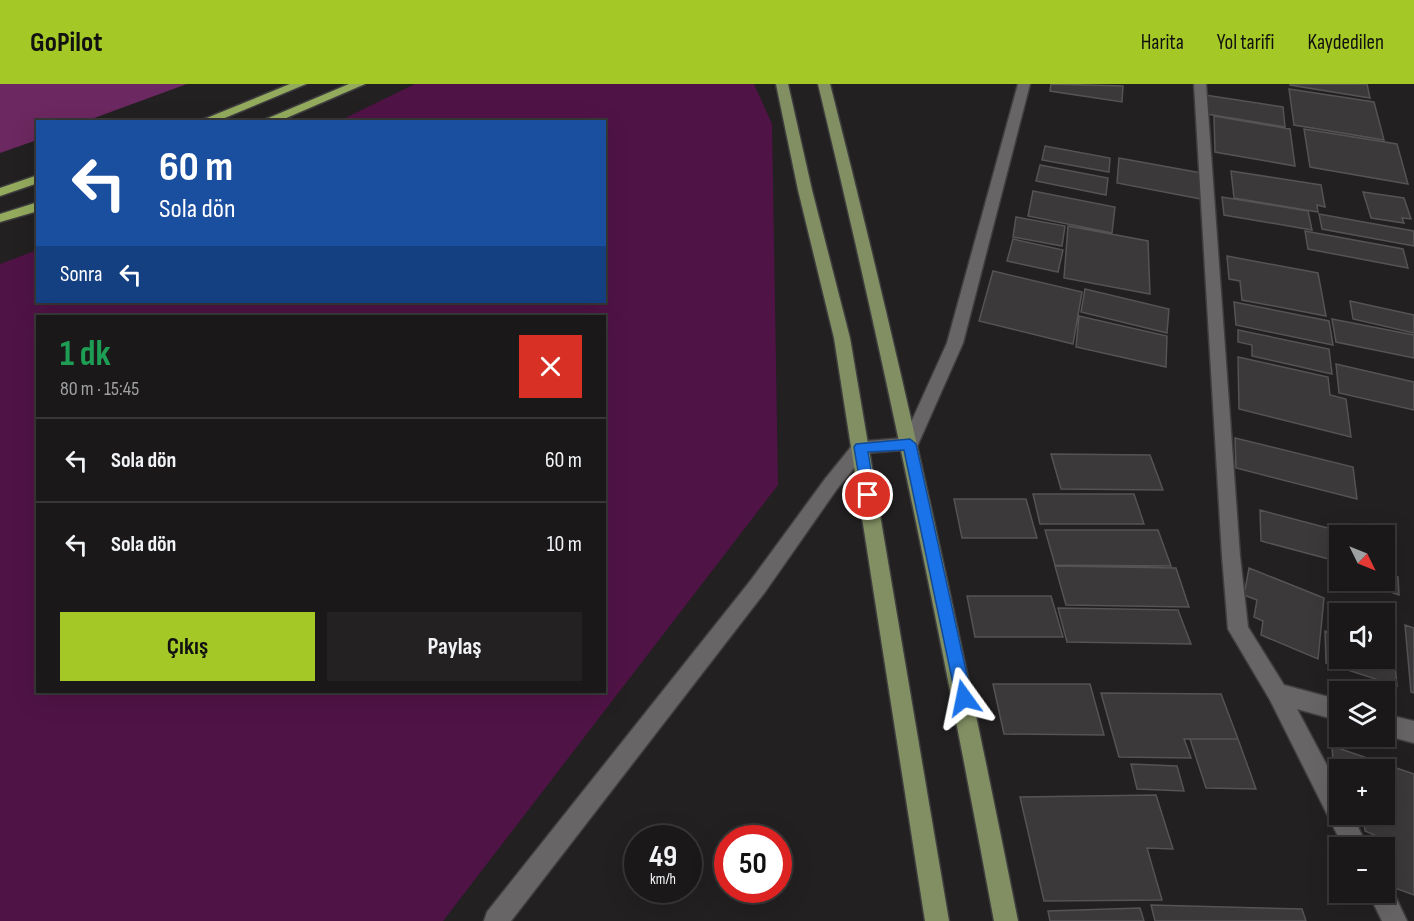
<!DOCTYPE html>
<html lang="tr">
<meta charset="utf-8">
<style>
body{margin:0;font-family:"Sofia Sans Condensed",sans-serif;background:#232122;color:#f1f3f6;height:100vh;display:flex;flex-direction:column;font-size:22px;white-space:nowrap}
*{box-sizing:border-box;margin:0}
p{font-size:20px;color:#9fa0a2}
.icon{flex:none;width:33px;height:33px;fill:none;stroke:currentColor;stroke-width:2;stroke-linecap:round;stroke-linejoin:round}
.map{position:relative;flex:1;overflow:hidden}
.side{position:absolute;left:36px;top:231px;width:570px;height:378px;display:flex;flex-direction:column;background:#1a1819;border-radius:0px;box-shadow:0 6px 24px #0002,0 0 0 2px #383738}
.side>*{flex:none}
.top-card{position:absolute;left:36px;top:36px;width:570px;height:183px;border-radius:0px;box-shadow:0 6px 24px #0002,0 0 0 2px #383738;background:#1a4fa0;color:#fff;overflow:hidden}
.needle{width:39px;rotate:133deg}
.fabs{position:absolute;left:1329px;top:441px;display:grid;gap:12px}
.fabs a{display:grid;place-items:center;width:66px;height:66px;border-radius:0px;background:#1a1819;box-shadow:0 6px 24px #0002,0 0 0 2px #383738;font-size:30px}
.speed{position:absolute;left:624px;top:741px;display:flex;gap:12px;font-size:30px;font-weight:700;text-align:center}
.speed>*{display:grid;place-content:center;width:78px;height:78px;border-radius:50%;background:#1a1819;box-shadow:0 6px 24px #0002,0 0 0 2px #383738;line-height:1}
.speed small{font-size:15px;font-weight:400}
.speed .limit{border:9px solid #d22;background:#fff;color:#111}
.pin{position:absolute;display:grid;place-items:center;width:51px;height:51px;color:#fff;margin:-26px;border:3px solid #fff;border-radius:50%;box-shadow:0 2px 6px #0007}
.me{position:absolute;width:66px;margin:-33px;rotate:348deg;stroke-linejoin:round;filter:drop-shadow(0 0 4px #0008)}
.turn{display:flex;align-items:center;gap:21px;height:126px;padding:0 24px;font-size:27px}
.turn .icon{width:78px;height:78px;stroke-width:2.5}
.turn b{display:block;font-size:42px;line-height:51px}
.then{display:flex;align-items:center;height:57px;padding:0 24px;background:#0003;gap:12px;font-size:22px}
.round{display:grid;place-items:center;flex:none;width:63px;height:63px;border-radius:0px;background:#232122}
.overview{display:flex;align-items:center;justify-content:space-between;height:102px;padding:0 24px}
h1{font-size:36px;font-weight:700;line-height:45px;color:#1e9e55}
.cta{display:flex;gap:12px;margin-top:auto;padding:12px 24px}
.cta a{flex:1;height:69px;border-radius:0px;background:#a4c825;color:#111;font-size:24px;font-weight:700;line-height:69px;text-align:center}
.cta a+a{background:#232122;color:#f1f3f6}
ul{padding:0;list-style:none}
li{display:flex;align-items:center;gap:18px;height:84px;padding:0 24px;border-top:2px solid #383738}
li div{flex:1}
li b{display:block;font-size:22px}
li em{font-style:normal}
header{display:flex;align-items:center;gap:36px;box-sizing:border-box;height:84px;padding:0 30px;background:#a4c825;color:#111}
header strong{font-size:28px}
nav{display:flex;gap:33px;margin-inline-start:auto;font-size:21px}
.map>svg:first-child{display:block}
</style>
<header>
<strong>GoPilot</strong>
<nav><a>Harita</a><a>Yol tarifi</a><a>Kaydedilen</a></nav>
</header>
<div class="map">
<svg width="1414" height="837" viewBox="0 0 1414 837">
<rect width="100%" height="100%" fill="#222021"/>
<!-- green -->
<path fill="#501346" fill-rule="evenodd" d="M 415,0 L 754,0 L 772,40 L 778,401 L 443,837 L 0,837 L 0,180 L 37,166 L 38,218 L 604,218 L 604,38 L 339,37 ZM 38,232 L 604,232 L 604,608 L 38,608 Z"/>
<!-- forest -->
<path fill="#6c2860" d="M 0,0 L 187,0 L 86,37 L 38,38 L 37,56 L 0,69 Z"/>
<!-- building -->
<path fill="#3b393a" stroke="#565355" stroke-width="1.5" d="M 1051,0 L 1123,2 L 1122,18 L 1050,7 Z
M 1290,0 L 1367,0 L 1370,14 L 1290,1 Z
M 1289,5 L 1374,18 L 1384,56 L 1294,41 Z
M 1205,11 L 1283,23 L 1285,43 L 1207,30 Z
M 1214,32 L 1290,45 L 1295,82 L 1215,68 Z
M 1304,45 L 1397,60 L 1408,100 L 1310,83 Z
M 1045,62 L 1110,74 L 1109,88 L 1042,76 Z
M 1119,74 L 1201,89 L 1201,115 L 1117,99 Z
M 1040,81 L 1108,94 L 1106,111 L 1036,97 Z
M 1231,87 L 1321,101 L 1325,123 L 1317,121 L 1318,128 L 1234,114 Z
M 1033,107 L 1115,123 L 1112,149 L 1028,132 Z
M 1363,108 L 1404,114 L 1411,135 L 1402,134 L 1404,139 L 1371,134 Z
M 1222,113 L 1308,127 L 1312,146 L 1224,131 Z
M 1319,130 L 1414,147 L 1414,162 L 1322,145 Z
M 1016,133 L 1065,142 L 1062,162 L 1013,153 Z
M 1068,142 L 1148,157 L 1150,210 L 1064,194 Z
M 1305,147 L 1403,165 L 1408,184 L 1308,165 Z
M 1013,155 L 1063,166 L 1058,188 L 1007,177 Z
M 1227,172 L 1318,189 L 1326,232 L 1242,216 L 1240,197 L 1229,195 Z
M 993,187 L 1082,208 L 1073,260 L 979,237 Z
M 1085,205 L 1169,225 L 1167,249 L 1081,228 Z
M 1350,217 L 1414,231 L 1414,249 L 1353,235 Z
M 1234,218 L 1329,237 L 1333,261 L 1236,241 Z
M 1079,232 L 1167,252 L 1166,283 L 1076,263 Z
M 1332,235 L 1414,251 L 1414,274 L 1336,258 Z
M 1238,246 L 1329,265 L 1332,290 L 1252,272 L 1252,261 L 1238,258 Z
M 1238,273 L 1328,293 L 1330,311 L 1346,315 L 1351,353 L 1239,325 Z
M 1336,280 L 1414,298 L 1414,326 L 1339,309 Z
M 1235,354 L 1353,383 L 1357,415 L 1236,384 Z
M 1051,370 L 1150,371 L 1163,406 L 1061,405 Z
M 1033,410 L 1134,410 L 1144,440 L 1040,440 Z
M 954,415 L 1026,415 L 1037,454 L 962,454 Z
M 1260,426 L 1358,452 L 1340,452 L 1340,478 L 1261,457 Z
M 1045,446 L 1158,446 L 1171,482 L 1055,481 Z
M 1055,482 L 1176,484 L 1189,523 L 1066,521 Z
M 1249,484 L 1324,514 L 1318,575 L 1261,551 L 1263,537 L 1254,533 L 1257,516 L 1244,511 Z
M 1384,489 L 1398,493 L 1399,511 L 1367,500 L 1367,496 L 1384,496 Z
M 967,512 L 1051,512 L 1063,553 L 975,553 Z
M 1341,520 L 1371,530 L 1342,530 Z
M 1058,524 L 1178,526 L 1191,560 L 1067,558 Z
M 1384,534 L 1391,535 L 1397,602 L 1326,579 L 1325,547 L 1340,552 L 1340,574 L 1384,574 Z
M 1405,541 L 1414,544 L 1414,609 L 1411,608 Z
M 993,600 L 1090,600 L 1104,651 L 1004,650 Z
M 1101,609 L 1221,610 L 1238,655 L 1184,655 L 1191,674 L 1119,673 Z
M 1190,655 L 1238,655 L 1256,705 L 1206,704 Z
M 1332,662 L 1414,690 L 1414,811 L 1384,800 L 1384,764 L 1380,764 L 1379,753 L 1365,747 L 1363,730 L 1384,730 L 1384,686 L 1340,686 L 1340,697 L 1334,695 Z
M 1131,680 L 1177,682 L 1184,707 L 1137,705 Z
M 1156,711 L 1173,765 L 1147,764 L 1162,816 L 1044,817 L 1020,713 Z
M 1151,821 L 1302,825 L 1306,837 L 1155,837 Z
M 1140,824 L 1144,837 L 1050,837 L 1048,827 Z"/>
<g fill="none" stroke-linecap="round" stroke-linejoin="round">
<defs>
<path id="minor" d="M 1018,0 L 1030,0 L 963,259 L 916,365 L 866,369 L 837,405 L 765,508 L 511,837 L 484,837 L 487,828 L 751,496 L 825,395 L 855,358 L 904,354 L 947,259 Z
M 1194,0 L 1206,0 L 1240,472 L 1248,543 L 1284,601 L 1340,616 L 1340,637 L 1297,625 L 1340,706 L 1340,730 L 1352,730 L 1368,764 L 1344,764 L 1270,616 L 1228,545 L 1222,472 Z
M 1384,630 L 1414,637 L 1414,659 L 1384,651 Z
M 1384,798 L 1389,799 L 1407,837 L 1382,837 L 1368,808 L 1384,808 Z"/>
<path id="major" d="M 776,0 L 788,0 L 812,106 L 850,254 L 949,837 L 925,837 L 834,254 L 798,106 Z
M 818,0 L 830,0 C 901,277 962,556 1018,837 L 994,837 C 942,556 885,277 818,0 Z"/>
<path id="highway" d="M 290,0 L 306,0 L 215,38 L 197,38 Z
M 349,0 L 365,0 L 277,38 L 259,38 Z
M 38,91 L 38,99 L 0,112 L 0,104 Z
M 38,118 L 38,127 L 0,138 L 0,130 Z"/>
</defs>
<!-- minor casing -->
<use href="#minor" stroke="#3f3e3f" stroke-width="3"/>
<!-- major casing -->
<use href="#major" stroke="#3f3e3f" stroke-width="3"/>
<!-- highway casing -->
<use href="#highway" stroke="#3f3e3f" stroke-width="3"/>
<!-- minor -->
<use href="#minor" fill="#686567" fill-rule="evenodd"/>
<!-- major -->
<use href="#major" fill="#828f62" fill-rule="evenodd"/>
<!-- highway -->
<use href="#highway" fill="#94ab5e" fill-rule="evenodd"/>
</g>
<!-- route -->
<path fill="#1a73e8" stroke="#114b97" stroke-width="1.5" d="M 910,355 L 916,360 L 972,614 L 970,620 L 964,622 L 959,620 L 956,614 L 904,366 L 868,368 L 875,411 L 868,416 L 862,411 L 854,363 L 856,360 Z"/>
</svg>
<div class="fabs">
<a><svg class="needle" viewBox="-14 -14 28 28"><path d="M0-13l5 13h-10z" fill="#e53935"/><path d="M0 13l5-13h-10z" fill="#9fa0a2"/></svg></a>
<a><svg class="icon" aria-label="sound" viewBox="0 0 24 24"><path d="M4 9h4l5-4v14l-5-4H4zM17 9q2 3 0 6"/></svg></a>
<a><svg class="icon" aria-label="layers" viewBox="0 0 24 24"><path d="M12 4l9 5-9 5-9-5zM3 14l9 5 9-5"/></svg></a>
<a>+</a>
<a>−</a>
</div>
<div class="speed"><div>49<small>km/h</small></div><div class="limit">50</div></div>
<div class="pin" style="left:868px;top:411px;background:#d93025"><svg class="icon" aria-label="arrive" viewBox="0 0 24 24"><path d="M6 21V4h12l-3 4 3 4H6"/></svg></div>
<svg class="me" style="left:964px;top:614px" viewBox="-20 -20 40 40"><path d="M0-17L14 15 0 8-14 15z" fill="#1a73e8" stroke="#fff" stroke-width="4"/></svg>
<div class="top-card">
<div class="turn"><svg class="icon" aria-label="left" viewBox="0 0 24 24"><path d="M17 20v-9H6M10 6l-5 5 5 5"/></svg><div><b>60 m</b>Sola dön</div></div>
<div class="then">Sonra<svg class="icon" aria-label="left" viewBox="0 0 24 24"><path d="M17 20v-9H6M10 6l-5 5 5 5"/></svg></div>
</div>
<section class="side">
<div class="overview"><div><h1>1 dk</h1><p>80 m · 15:45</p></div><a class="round" style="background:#d93025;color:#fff"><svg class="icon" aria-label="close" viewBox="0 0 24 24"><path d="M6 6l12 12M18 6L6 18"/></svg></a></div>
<ul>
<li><svg class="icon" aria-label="left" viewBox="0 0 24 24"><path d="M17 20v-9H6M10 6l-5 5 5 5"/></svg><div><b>Sola dön</b></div><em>60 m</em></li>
<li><svg class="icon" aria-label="left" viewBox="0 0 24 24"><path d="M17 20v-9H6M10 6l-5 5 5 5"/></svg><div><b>Sola dön</b></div><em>10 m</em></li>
</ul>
<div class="cta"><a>Çıkış</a><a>Paylaş</a></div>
</section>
</div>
